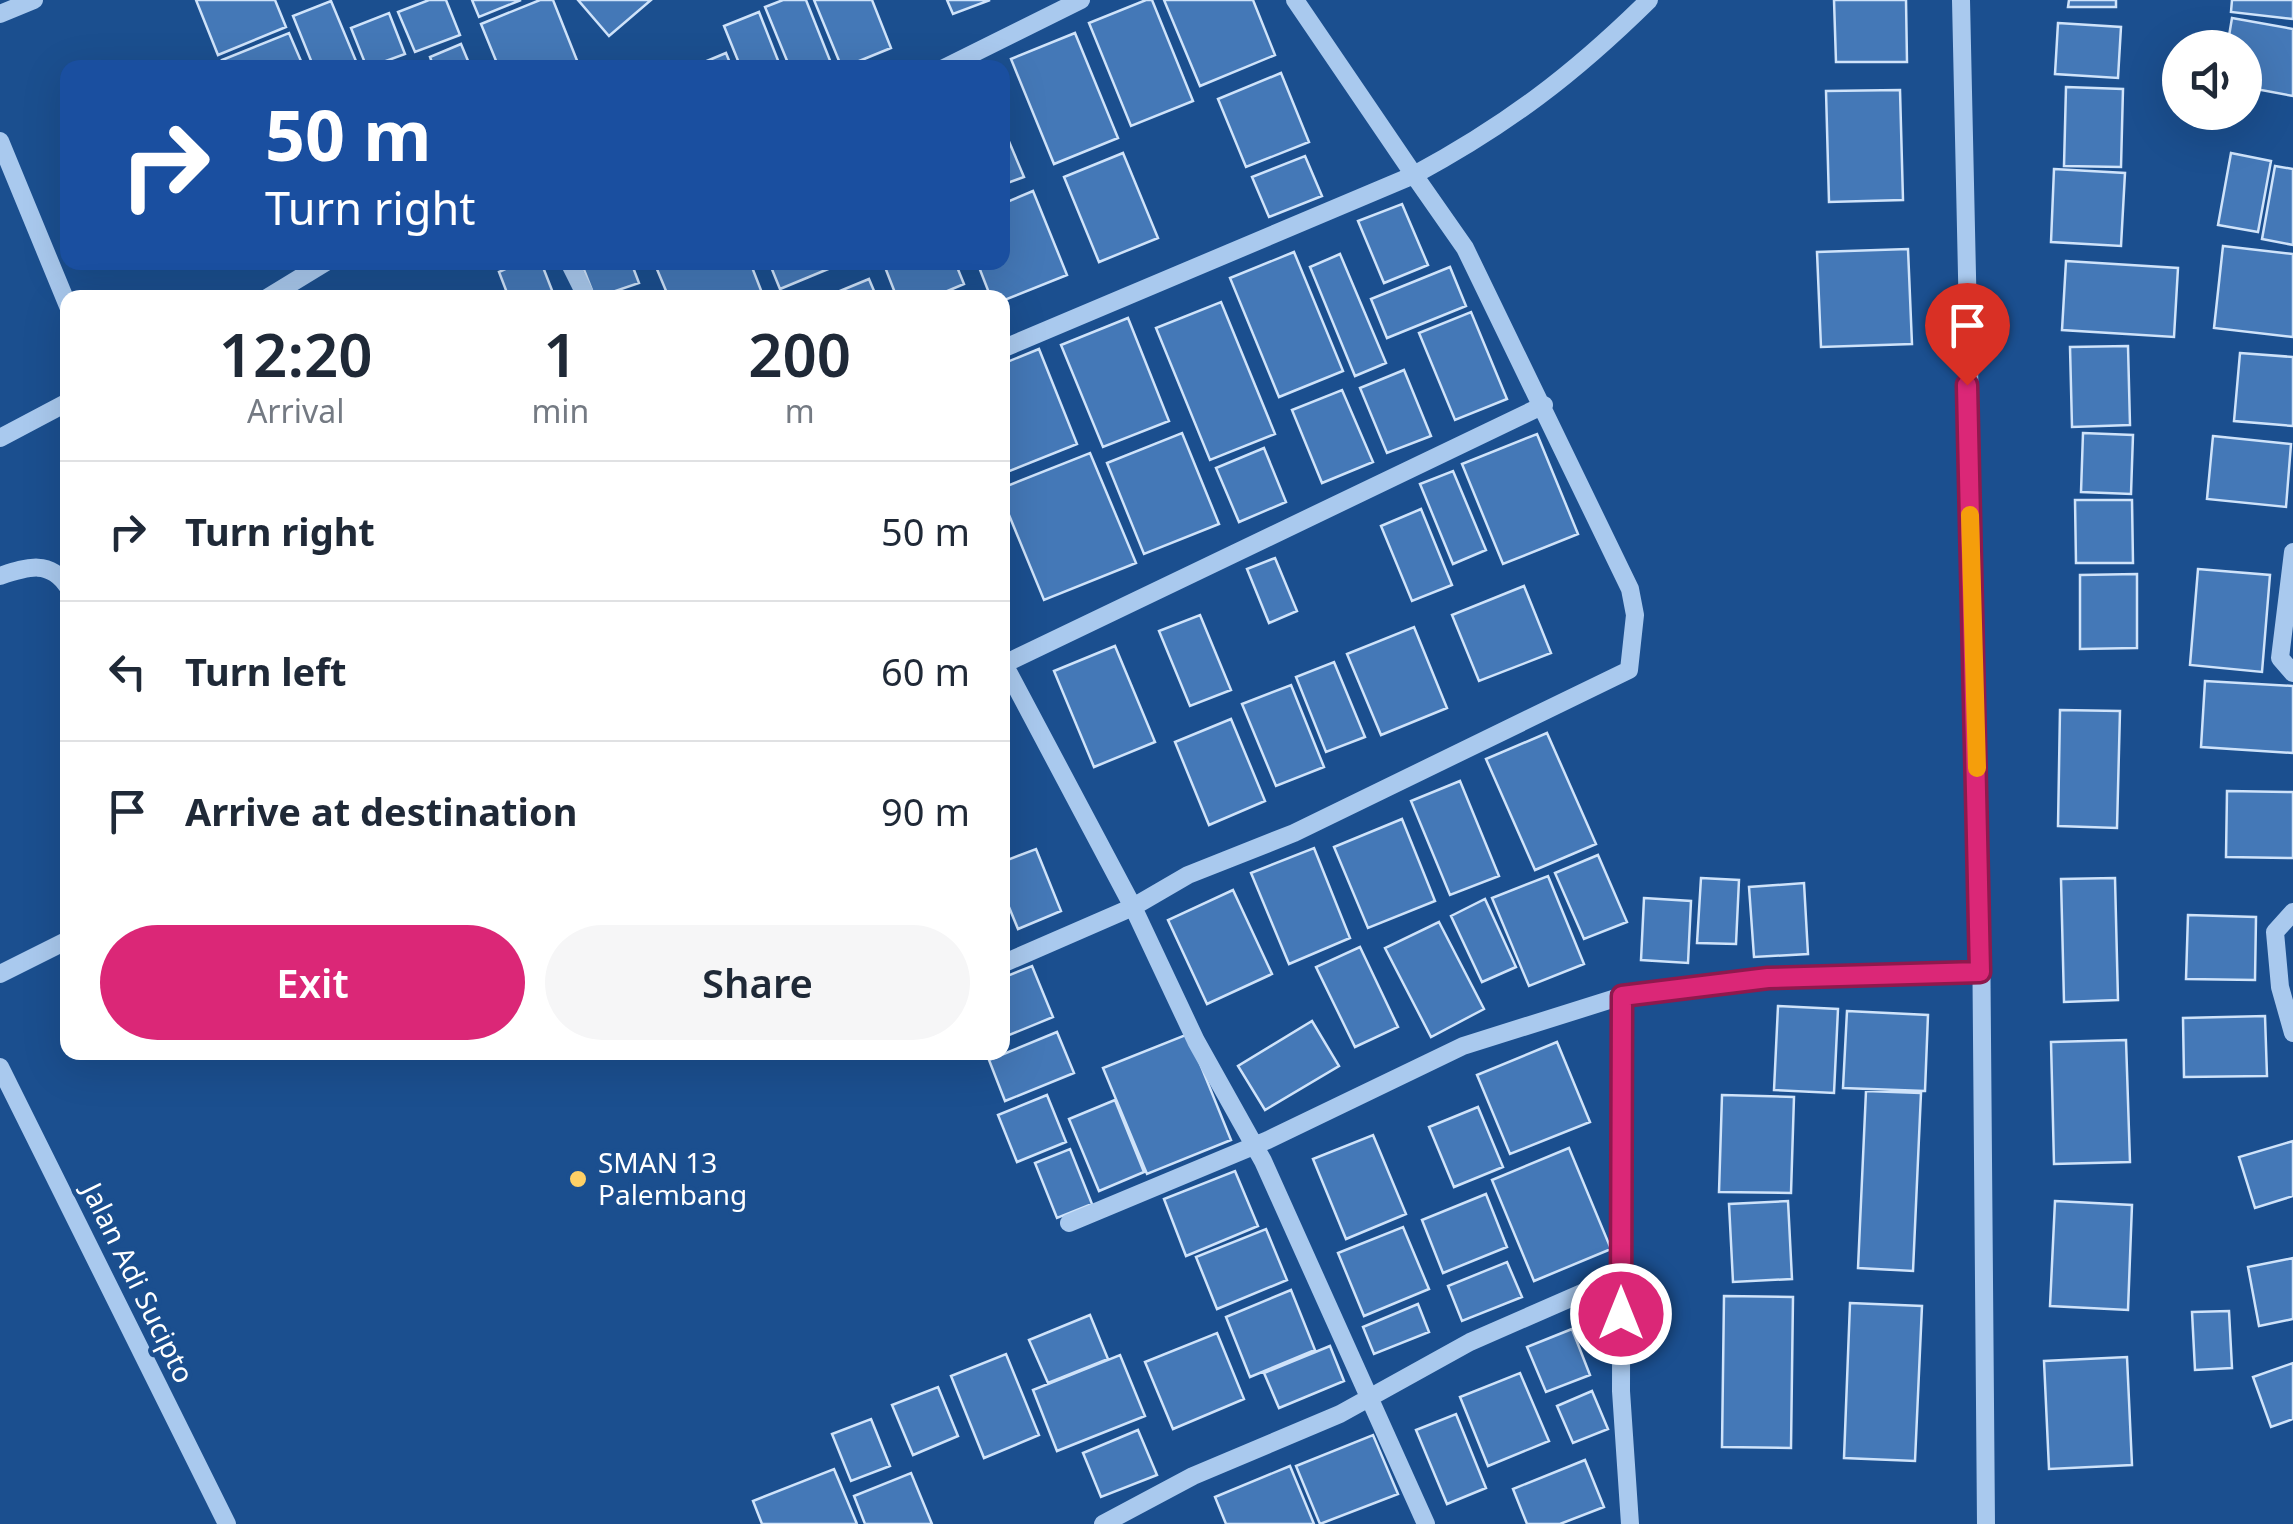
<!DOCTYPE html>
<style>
body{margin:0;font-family:"Noto Sans",sans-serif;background:#f6f6f7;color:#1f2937;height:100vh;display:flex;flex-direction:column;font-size:38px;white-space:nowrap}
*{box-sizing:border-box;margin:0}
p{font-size:32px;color:#747a83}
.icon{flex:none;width:55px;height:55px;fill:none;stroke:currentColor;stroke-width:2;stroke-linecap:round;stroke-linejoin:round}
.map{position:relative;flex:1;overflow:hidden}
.panel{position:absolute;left:60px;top:290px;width:950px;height:770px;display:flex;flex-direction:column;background:#fff;border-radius:20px;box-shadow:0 10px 40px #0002}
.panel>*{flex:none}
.banner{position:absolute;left:60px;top:60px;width:950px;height:210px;border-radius:20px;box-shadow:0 10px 40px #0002;background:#1a4fa0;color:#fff;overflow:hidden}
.tools{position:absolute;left:2162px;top:30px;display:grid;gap:20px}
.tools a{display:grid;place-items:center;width:100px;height:100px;border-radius:50%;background:#fff;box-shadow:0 10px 40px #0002;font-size:50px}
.pin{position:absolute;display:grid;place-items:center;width:85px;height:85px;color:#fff;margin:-102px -42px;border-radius:50% 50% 50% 0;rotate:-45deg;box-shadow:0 0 10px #0007}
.pin .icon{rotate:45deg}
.me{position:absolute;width:110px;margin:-55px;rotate:0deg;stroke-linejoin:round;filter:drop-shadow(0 0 8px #0008)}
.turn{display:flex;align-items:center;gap:35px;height:210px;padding:0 40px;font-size:45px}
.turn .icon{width:130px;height:130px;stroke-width:2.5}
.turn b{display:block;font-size:70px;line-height:85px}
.eta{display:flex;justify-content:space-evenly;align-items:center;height:170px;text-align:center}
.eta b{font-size:60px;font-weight:600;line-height:70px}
.action{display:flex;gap:20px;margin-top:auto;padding:20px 40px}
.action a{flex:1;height:115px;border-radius:60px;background:#db2777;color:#fff;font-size:40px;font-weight:600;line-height:115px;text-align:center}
.action a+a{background:#f6f6f7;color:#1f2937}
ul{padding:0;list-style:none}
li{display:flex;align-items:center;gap:30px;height:140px;padding:0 40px;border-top:2px solid #e0e1e3}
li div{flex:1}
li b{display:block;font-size:38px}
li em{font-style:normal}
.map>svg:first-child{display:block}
</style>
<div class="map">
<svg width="2293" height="1524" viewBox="0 0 2293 1524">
<rect width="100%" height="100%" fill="#1b4f8f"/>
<!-- building -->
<path fill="#4478b7" stroke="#cfe3fa" stroke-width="2.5" d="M 196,0 L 275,0 L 286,27 L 218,55 Z
M 429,0 L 446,0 L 460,35 L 415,52 L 398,12 Z
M 472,0 L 521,0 L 479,17 Z
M 540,0 L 553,0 L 580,68 L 499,68 L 481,24 Z
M 578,0 L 651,0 L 609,36 Z
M 783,0 L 806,0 L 833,68 L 790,68 L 765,7 Z
M 814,0 L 872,0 L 891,48 L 842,68 Z
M 947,0 L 990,0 L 953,14 Z
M 1146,0 L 1152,0 L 1193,101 L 1131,126 L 1089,23 Z
M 1164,0 L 1253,0 L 1275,55 L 1200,86 Z
M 1834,0 L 1906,0 L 1907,62 L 1836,62 Z
M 2069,0 L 2116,0 L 2116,7 L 2068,7 Z
M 2232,0 L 2293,0 L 2293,19 L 2231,12 Z
M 331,1 L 356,61 L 340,68 L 314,68 L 293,16 Z
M 759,12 L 781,68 L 741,68 L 724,26 Z
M 389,13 L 405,54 L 367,68 L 351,28 Z
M 2232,18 L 2293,29 L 2293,96 L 2245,87 L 2245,48 L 2227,48 Z
M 2058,23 L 2121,27 L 2118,78 L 2055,74 Z
M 289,33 L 304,68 L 225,68 L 222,60 Z
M 1075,33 L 1118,138 L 1054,164 L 1011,59 Z
M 461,44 L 471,68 L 434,68 L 430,57 Z
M 726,53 L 732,68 L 690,68 Z
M 1281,73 L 1309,142 L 1246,167 L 1218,99 Z
M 2066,87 L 2123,89 L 2121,167 L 2064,166 Z
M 1900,90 L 1903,200 L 1829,202 L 1826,91 Z
M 1002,125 L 1024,177 L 1002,185 Z
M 1123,153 L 1158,238 L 1099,262 L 1064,177 Z
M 2231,153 L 2271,161 L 2258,232 L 2218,225 Z
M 1305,156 L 1322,196 L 1269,217 L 1252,177 Z
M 2275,166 L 2293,169 L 2293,245 L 2262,239 Z
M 2054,169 L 2125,173 L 2121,246 L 2051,242 Z
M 1033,191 L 1067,275 L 1002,301 L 991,298 L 977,262 L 1002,262 L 1002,204 Z
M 1402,204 L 1428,265 L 1384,283 L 1358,221 Z
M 2223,246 L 2293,254 L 2293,337 L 2214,328 Z
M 1908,249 L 1912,344 L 1821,347 L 1817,252 Z
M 1294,252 L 1343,371 L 1279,397 L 1230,278 Z
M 1340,254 L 1386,363 L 1355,376 L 1310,267 Z
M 2066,261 L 2178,268 L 2174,337 L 2062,330 Z
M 521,262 L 541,262 L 555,298 L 509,298 L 499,272 Z
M 581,262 L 631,262 L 639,283 L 595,298 Z
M 654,262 L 750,262 L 764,298 L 669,298 Z
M 769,262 L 845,262 L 780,289 Z
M 883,262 L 955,262 L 964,284 L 931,298 L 897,298 Z
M 1450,267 L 1466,306 L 1387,338 L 1371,299 Z
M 869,279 L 877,298 L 823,298 Z
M 1221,302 L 1275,434 L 1210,460 L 1156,328 Z
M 1471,312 L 1507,399 L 1455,420 L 1419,333 Z
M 1128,318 L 1169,421 L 1103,447 L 1061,345 Z
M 2128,346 L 2130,425 L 2072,427 L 2070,347 Z
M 1039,349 L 1077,444 L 1002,474 L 1002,364 Z
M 2240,353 L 2293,357 L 2293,426 L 2234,421 Z
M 1404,370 L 1431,436 L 1387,453 L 1360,388 Z
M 1342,390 L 1373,462 L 1322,483 L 1292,410 Z
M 1182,433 L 1219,524 L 1144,554 L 1107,463 Z
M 2083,433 L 2133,435 L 2131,494 L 2081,492 Z
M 1537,434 L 1578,534 L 1503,564 L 1462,464 Z
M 2213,436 L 2291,444 L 2286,507 L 2207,499 Z
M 1264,448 L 1286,502 L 1239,522 L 1216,468 Z
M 1090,453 L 1136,563 L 1044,600 L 1002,498 L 1002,488 Z
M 1453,471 L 1486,550 L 1453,564 L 1420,484 Z
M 2075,500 L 2132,500 L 2133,563 L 2076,563 Z
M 1421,509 L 1452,585 L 1412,601 L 1381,526 Z
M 1275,558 L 1297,611 L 1269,623 L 1247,569 Z
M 2198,569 L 2270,575 L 2262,672 L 2190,665 Z
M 2137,574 L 2137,648 L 2080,649 L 2080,575 Z
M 1524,586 L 1551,653 L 1479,681 L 1452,615 Z
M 1200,615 L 1231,690 L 1190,706 L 1159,631 Z
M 1414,627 L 1447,708 L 1381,735 L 1347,654 Z
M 1115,646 L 1155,742 L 1094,767 L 1054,671 Z
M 1334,662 L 1365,737 L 1326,752 L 1296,677 Z
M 2205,681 L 2293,686 L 2293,753 L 2201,747 Z
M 1291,685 L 1324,767 L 1276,786 L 1242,704 Z
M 2060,710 L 2120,711 L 2117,828 L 2058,826 Z
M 1231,719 L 1265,801 L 1209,825 L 1175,742 Z
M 1547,733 L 1596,844 L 1535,870 L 1486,759 Z
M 1460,781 L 1499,876 L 1450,895 L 1411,801 Z
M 2227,791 L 2293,792 L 2293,858 L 2226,857 Z
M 1402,819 L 1435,901 L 1368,928 L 1334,847 Z
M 1314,848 L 1350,938 L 1289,964 L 1251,873 Z
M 1036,849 L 1061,911 L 1018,929 L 1002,890 L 1002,862 Z
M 1598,855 L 1627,922 L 1584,939 L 1555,873 Z
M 1548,876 L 1584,964 L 1529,986 L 1492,898 Z
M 1701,878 L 1739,880 L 1736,944 L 1697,943 Z
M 2115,878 L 2118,1000 L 2064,1002 L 2061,879 Z
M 1804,883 L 1808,954 L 1754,957 L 1749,887 Z
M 1233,890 L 1272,974 L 1207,1004 L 1168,920 Z
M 1644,898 L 1691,901 L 1688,963 L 1641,960 Z
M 1485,899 L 1516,967 L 1482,982 L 1451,916 Z
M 2188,915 L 2256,917 L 2255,980 L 2186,979 Z
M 1439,922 L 1484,1009 L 1431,1037 L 1385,948 Z
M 1360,947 L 1398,1027 L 1355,1047 L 1316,967 Z
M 1032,966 L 1053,1017 L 1002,1038 L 1002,978 Z
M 1778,1006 L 1838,1009 L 1834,1093 L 1774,1090 Z
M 1847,1011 L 1928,1015 L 1925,1091 L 1843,1088 Z
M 2265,1016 L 2267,1076 L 2184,1077 L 2183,1018 Z
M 1312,1021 L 1339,1066 L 1265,1110 L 1238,1066 Z
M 1057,1032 L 1074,1073 L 1005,1101 L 989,1060 Z
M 1188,1034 L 1231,1140 L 1147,1174 L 1103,1068 Z
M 2126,1040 L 2130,1162 L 2054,1164 L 2051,1042 Z
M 1557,1042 L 1590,1122 L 1510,1154 L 1477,1075 Z
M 1866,1091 L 1921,1093 L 1913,1271 L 1858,1268 Z
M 1047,1095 L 1066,1142 L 1017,1162 L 998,1115 Z
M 1722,1095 L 1794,1097 L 1791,1193 L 1719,1192 Z
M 1115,1100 L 1144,1172 L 1099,1191 L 1069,1119 Z
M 1478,1107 L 1503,1167 L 1454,1187 L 1429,1127 Z
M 1373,1135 L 1406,1214 L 1346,1239 L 1313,1159 Z
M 2293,1141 L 2293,1196 L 2255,1208 L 2239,1157 Z
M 1569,1148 L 1611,1249 L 1534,1281 L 1492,1180 Z
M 1070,1149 L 1092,1204 L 1057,1218 L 1035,1163 Z
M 1235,1171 L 1258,1226 L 1186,1256 L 1164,1199 Z
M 1486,1194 L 1507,1247 L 1443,1273 L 1422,1220 Z
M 1788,1201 L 1792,1279 L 1733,1282 L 1729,1204 Z
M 2055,1201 L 2132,1205 L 2128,1310 L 2050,1306 Z
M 1403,1227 L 1429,1289 L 1364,1316 L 1338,1253 Z
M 1266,1229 L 1287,1280 L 1217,1309 L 1196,1257 Z
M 2293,1258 L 2293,1319 L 2259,1326 L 2248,1267 Z
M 1507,1262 L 1522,1297 L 1462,1321 L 1448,1286 Z
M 1291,1290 L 1315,1350 L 1250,1377 L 1226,1317 Z
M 1724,1296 L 1793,1297 L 1791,1448 L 1722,1447 Z
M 1850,1303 L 1922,1306 L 1915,1461 L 1844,1458 Z
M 1418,1304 L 1429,1332 L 1374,1354 L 1363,1327 Z
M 2229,1311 L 2232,1368 L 2195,1370 L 2192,1312 Z
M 1090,1315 L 1108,1359 L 1048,1383 L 1029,1340 Z
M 1572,1329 L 1590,1375 L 1546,1392 L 1527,1347 Z
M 1217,1333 L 1244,1399 L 1173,1429 L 1145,1362 Z
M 1330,1346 L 1344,1381 L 1279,1408 L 1264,1373 Z
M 1006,1354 L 1039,1435 L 984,1458 L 951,1376 Z
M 1120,1355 L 1145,1416 L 1057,1451 L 1033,1390 Z
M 2127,1357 L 2132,1465 L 2049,1469 L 2044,1361 Z
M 2293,1363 L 2293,1419 L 2271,1427 L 2253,1377 Z
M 1520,1373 L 1549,1441 L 1488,1466 L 1460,1397 Z
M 938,1387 L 958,1436 L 913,1455 L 892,1405 Z
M 1592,1391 L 1608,1429 L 1573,1443 L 1557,1406 Z
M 1456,1414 L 1486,1488 L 1447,1504 L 1416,1430 Z
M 871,1419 L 890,1466 L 851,1481 L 832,1434 Z
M 1138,1430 L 1157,1475 L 1101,1497 L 1083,1453 Z
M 1373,1435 L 1398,1494 L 1320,1524 L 1296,1466 Z
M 1585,1460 L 1604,1507 L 1560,1524 L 1527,1524 L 1513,1489 Z
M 1290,1466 L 1314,1524 L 1226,1524 L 1215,1497 Z
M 834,1469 L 857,1524 L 762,1524 L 753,1501 Z
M 911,1473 L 932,1524 L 865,1524 L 854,1496 Z"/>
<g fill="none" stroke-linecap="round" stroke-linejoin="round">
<!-- minor -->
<path stroke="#a9c9ee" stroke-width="18" d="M 1961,0 L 1981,917 L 1986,1524
M 0,14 L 34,0
M 944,68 L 1081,0
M 0,141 L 68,306
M 569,262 L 587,298
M 267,298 L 326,262
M 1002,349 L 1414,175 L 1295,0
M 0,438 L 68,402
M 2293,552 L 2280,658 L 2293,673
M 0,576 C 27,567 50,559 68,587
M 1004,664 L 1133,907 L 1196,1041 L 1263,1161 L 1426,1524
M 1002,665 L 1544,405
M 2293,912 L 2275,932 L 2280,987 L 2293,1033
M 1002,964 L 1133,907 L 1188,875 L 1294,833 L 1629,670 L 1635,615 L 1630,589 L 1465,248 L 1414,175 C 1507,125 1574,74 1649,0
M 0,974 L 68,940
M 0,1067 L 227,1524
M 1069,1223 L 1268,1140 L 1463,1046 L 1622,996
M 1103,1524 L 1193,1476 L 1340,1414 L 1470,1342 L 1621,1276
M 1630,1524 L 1621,1391 L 1622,996 L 1768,979 L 1980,972"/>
</g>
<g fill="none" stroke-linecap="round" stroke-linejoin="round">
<defs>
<path id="route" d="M 1621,1314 L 1622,996 L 1768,978 L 1980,972 L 1967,385"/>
</defs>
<!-- route casing -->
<use href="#route" stroke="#8e194d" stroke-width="25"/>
<!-- route -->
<use href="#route" stroke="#db2777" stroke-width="18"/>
<!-- slow -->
<path stroke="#f59e0b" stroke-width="18" d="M 1970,515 L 1977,768"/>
</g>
<!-- markers -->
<circle fill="#ffd166" stroke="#1b4f8f" stroke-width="4" cx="578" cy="1179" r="10"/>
<g text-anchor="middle" stroke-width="9" stroke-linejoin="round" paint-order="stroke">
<!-- poi labels -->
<g font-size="28" fill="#fff" stroke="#1b4f8f" text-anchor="start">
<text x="598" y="1173">SMAN 13<tspan x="598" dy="32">Palembang</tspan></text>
</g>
<!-- street labels -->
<g font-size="28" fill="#fff" stroke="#1b4f8f">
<text transform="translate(138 1283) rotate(64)" y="10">Jalan Adi Sucipto</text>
</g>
</g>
</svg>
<div class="tools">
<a><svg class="icon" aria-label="sound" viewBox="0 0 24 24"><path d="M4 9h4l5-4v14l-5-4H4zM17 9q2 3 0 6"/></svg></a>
</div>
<div class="pin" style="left:1967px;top:385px;background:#d93025"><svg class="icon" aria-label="arrive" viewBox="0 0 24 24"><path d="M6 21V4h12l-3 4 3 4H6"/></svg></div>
<svg class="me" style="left:1621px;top:1314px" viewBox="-20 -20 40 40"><circle r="17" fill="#db2777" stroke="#fff" stroke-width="3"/><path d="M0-11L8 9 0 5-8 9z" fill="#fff"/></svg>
<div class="banner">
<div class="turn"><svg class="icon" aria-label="right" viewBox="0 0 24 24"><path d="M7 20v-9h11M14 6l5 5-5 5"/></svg><div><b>50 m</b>Turn right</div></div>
</div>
<section class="panel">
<div class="eta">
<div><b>12:20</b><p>Arrival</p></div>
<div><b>1</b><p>min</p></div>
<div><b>200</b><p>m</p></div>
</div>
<ul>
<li><svg class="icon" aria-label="right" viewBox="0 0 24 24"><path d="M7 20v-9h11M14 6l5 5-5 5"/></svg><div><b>Turn right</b></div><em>50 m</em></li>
<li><svg class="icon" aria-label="left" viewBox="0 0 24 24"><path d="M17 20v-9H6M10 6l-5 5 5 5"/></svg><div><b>Turn left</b></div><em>60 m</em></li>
<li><svg class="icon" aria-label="arrive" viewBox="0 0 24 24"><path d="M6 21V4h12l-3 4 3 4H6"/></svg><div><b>Arrive at destination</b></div><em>90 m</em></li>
</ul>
<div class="action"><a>Exit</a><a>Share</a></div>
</section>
</div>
